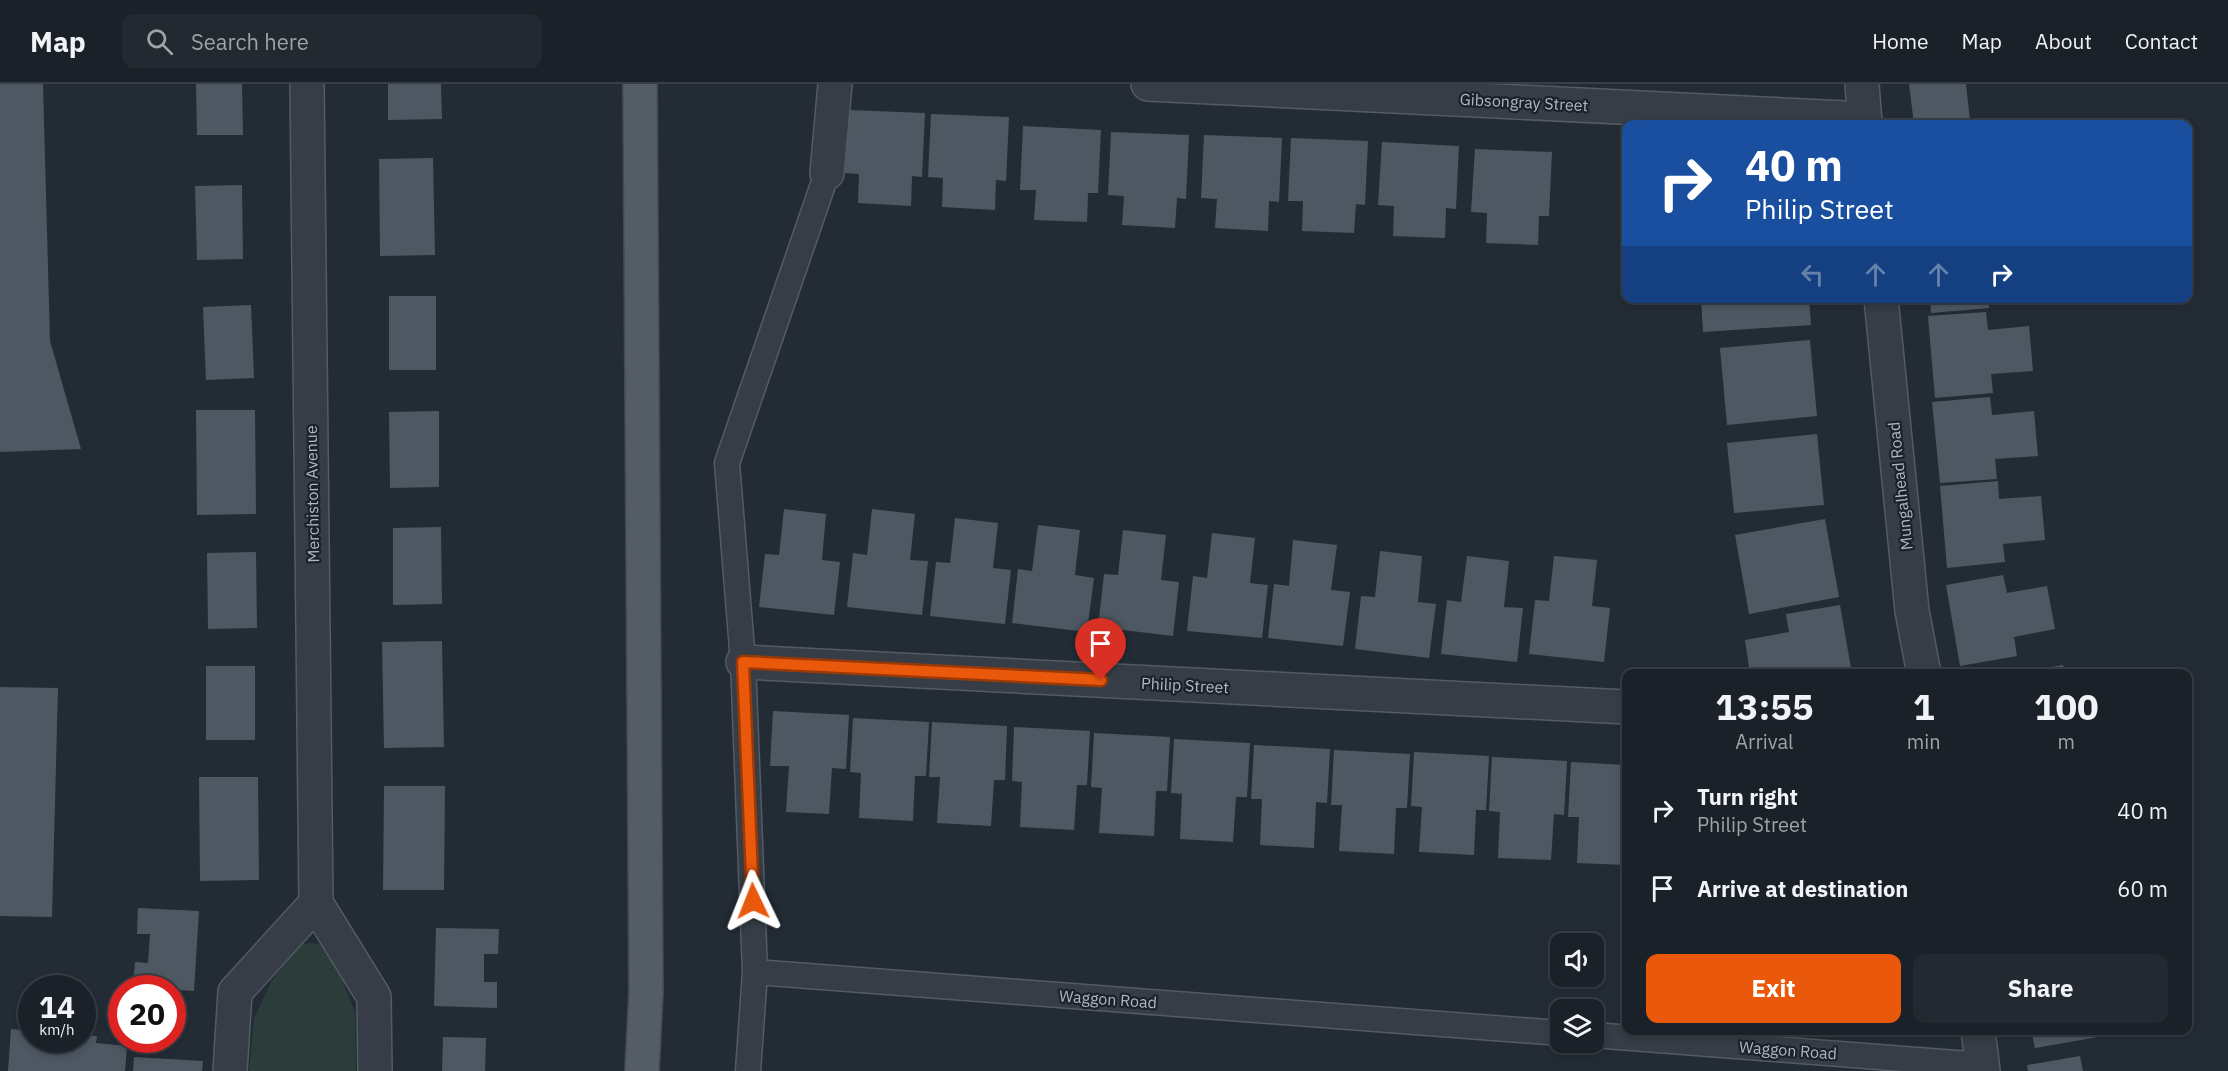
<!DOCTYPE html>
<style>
body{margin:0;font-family:"IBM Plex Sans",sans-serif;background:#232930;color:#f1f3f6;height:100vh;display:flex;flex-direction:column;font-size:22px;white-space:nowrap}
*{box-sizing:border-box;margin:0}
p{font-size:20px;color:#9fa3a8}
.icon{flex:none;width:33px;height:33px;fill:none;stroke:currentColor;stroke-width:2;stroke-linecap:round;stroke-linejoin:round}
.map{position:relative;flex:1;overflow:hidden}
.panel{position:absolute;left:1622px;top:585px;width:570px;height:366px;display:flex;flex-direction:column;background:#1a2128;border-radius:12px;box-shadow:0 3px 9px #0003,0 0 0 2px #383e45}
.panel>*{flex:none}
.hud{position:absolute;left:1622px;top:36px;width:570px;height:183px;border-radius:12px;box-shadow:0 3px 9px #0003,0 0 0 2px #383e45;background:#1a4fa0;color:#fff;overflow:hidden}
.buttons{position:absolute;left:1550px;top:849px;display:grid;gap:12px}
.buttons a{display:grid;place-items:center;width:54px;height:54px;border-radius:12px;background:#1a2128;box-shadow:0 3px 9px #0003,0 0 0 2px #383e45;font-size:30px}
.speed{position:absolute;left:18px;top:891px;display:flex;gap:12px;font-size:30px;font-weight:700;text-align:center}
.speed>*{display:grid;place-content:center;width:78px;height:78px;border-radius:50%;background:#1a2128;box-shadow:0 3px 9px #0003,0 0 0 2px #383e45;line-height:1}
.speed small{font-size:15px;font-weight:400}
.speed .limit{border:9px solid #d22;background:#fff;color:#111}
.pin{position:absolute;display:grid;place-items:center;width:51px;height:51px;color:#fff;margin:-62px -26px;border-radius:50% 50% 50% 0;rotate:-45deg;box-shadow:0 0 6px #0007}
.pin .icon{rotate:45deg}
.me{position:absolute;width:66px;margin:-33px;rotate:358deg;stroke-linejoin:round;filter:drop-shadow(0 0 4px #0008)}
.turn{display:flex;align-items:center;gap:21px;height:126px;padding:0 24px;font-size:27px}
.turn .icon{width:78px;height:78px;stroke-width:2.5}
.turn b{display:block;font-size:42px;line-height:51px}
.lanes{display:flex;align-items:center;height:57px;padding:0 24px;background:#0003;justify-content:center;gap:30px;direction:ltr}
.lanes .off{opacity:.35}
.eta{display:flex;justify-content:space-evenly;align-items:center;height:102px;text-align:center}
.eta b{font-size:36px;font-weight:700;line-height:42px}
.button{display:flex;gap:12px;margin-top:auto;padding:12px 24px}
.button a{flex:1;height:69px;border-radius:12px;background:#ea580c;color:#fff;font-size:24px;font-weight:700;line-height:69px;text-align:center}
.button a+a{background:#232930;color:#f1f3f6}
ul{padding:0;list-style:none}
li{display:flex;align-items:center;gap:18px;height:78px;padding:0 24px}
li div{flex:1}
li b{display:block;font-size:22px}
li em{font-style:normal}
header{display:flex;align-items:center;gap:36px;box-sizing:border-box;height:84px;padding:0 30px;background:#1a2128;border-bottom:2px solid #383e45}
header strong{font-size:28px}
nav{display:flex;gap:33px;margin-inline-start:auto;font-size:21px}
.search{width:420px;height:54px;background:#232930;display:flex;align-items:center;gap:15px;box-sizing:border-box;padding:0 21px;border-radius:12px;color:#9fa3a8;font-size:22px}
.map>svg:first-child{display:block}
</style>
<header>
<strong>Map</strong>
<div class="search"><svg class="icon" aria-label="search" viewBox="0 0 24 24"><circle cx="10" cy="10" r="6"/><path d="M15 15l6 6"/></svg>Search here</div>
<nav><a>Home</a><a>Map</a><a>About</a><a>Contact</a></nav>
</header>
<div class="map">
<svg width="2228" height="987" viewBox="0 0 2228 987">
<rect width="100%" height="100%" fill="#232c35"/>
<!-- green -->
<path fill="#2b3c3b" d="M 310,859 L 323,861 L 331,867 L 355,928 L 356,987 L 249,987 L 254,935 L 272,896 L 299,861 Z"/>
<!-- building -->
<path fill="#4e5863" d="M 0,0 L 43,0 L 50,257 L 81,365 L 0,368 Z
M 196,0 L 242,0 L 243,51 L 197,51 Z
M 388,0 L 441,0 L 442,35 L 388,36 Z
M 1909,0 L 1966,0 L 1970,36 L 1914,40 Z
M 848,26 L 925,29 L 922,93 L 912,92 L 911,122 L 858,119 L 859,90 L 844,89 Z
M 931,30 L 1009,33 L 1006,97 L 996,96 L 995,126 L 942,123 L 943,94 L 928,93 Z
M 1023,42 L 1101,46 L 1098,109 L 1088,109 L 1087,138 L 1034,136 L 1036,106 L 1020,106 Z
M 1111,48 L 1189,51 L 1186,115 L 1177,114 L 1175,144 L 1122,141 L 1124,112 L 1108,111 Z
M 1204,51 L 1282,54 L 1279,118 L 1269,117 L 1268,147 L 1215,144 L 1217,115 L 1201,114 Z
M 1291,54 L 1368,57 L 1365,121 L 1356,120 L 1354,149 L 1302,147 L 1303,117 L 1288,117 Z
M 1382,58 L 1459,62 L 1456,125 L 1446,124 L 1445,154 L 1393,152 L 1394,122 L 1378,121 Z
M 1475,65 L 1552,68 L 1549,132 L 1539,132 L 1538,161 L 1486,159 L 1487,129 L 1471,128 Z
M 433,74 L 435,171 L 380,172 L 379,75 Z
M 242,101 L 243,175 L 197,176 L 195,102 Z
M 389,212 L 436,212 L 436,286 L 389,286 Z
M 1701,214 L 1809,214 L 1811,241 L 1703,248 Z
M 1930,214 L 1988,214 L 1989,224 L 1931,229 Z
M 251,221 L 254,294 L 206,296 L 203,223 Z
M 1986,228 L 1988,246 L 2029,242 L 2033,287 L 1991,290 L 1993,309 L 1935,314 L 1928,232 Z
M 1810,256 L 1817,332 L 1727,341 L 1720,264 Z
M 1990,313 L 1992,331 L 2034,327 L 2038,372 L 1995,375 L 1997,395 L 1940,399 L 1932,318 Z
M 196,326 L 255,326 L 256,430 L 197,431 Z
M 439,327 L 439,403 L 390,404 L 389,328 Z
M 1817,350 L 1824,421 L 1734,429 L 1727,359 Z
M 1998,397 L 1999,415 L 2041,412 L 2045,456 L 2003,460 L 2005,478 L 1947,484 L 1940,402 Z
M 784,425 L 826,430 L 822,476 L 840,478 L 834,531 L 759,523 L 765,470 L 779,471 Z
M 872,425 L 915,430 L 910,476 L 928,477 L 922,531 L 847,523 L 853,469 L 867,471 Z
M 955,434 L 998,439 L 993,484 L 1011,486 L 1005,540 L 930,532 L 936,478 L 950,479 Z
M 1825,435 L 1839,513 L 1749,530 L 1735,451 Z
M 1038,441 L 1080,446 L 1075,491 L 1094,494 L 1087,548 L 1012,539 L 1018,485 L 1032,487 Z
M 441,443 L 442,520 L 393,521 L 393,444 Z
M 1123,446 L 1166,451 L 1161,496 L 1179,498 L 1173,552 L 1098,543 L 1104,490 L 1118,491 Z
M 1212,449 L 1255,454 L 1250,499 L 1268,501 L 1262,554 L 1187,547 L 1193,492 L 1207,494 Z
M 1293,456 L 1337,461 L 1331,506 L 1350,508 L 1343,562 L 1268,554 L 1274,500 L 1289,502 Z
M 1380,467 L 1422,472 L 1418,518 L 1436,520 L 1429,574 L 1355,565 L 1361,512 L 1375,513 Z
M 256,468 L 257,544 L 208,545 L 207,469 Z
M 1467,472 L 1509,477 L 1504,523 L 1523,524 L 1517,578 L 1441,570 L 1447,516 L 1461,518 Z
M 1554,472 L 1597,476 L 1592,522 L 1610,524 L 1604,578 L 1529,570 L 1535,516 L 1549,517 Z
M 2003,491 L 2007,509 L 2047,502 L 2055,545 L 2014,553 L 2017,572 L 1960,582 L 1946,501 Z
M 1840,521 L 1852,590 L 1750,590 L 1745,556 L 1789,548 L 1786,530 Z
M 442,557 L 444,663 L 384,664 L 382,558 Z
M 2063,581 L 2065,590 L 2024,590 L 2024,588 Z
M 206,582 L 255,582 L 255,656 L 206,656 Z
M 0,603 L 58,604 L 52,833 L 0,832 Z
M 773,627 L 849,631 L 846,685 L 832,684 L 829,730 L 786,728 L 789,682 L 770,682 Z
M 853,634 L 929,638 L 926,692 L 915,692 L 913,737 L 859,734 L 861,689 L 850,688 Z
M 932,638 L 1007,642 L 1005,696 L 994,696 L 991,742 L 937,739 L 940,693 L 929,693 Z
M 1014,643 L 1090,647 L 1087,701 L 1077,701 L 1074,746 L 1020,743 L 1022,698 L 1012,697 Z
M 1094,649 L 1170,653 L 1167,707 L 1156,707 L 1154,752 L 1099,749 L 1102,704 L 1091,703 Z
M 1174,655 L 1250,659 L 1247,713 L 1236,713 L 1233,758 L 1180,755 L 1182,710 L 1171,709 Z
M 1254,661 L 1330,665 L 1327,719 L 1316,718 L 1314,764 L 1260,761 L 1262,715 L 1251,715 Z
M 1334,666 L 1410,670 L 1407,724 L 1396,724 L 1394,770 L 1339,767 L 1342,721 L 1331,721 Z
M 1414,668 L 1489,672 L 1486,726 L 1476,726 L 1474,771 L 1419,768 L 1422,723 L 1411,722 Z
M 1492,673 L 1567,677 L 1564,731 L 1554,730 L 1551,776 L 1498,774 L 1500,728 L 1489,727 Z
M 1571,678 L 1626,681 L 1626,781 L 1577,779 L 1579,733 L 1568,733 Z
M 199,693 L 258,693 L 259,796 L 200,797 Z
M 384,702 L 445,702 L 444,806 L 383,806 Z
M 138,824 L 199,827 L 194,907 L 133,903 L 135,878 L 148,879 L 150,850 L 137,850 Z
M 436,844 L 499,845 L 498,870 L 484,870 L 484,898 L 497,898 L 497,924 L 434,922 Z
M 11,945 L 32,947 L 32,956 L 82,956 L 82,951 L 97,952 L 96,959 L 127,962 L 125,987 L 8,987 Z
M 1860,946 L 1882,946 L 1882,948 L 1861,952 Z
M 2031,946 L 2127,946 L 2127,948 L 2035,964 Z
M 443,953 L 486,954 L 485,987 L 442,987 Z
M 2080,972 L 2083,987 L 2028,987 L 2027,981 Z
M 134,973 L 203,977 L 202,987 L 133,987 Z"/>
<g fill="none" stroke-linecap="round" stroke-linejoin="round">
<defs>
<path id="lane" d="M 755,888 L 743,578 L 727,379 L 827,89
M 1593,951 L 1982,981
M 748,987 L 755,888 L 1560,949"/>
<path id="street" d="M 307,0 L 316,819
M 1148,0 L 1865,35
M 1862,0 L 1865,40
M 827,89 L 835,0
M 1881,214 L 1912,527 L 1924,590
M 743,578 L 1626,623
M 1978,946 L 1983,987
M 230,987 L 235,908 L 316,819 L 374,913 L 375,987"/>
<path id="primary" d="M 640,0 L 646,908 L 642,987"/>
</defs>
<!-- lane casing -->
<use href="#lane" stroke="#535b63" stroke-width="27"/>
<!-- street casing -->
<use href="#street" stroke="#535b63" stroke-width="36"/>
<!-- primary casing -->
<use href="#primary" stroke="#424952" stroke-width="36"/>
<!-- lane -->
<use href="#lane" stroke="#363d46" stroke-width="24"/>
<!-- street -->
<use href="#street" stroke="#363d46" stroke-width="33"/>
<!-- primary -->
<use href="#primary" stroke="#545d66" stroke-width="33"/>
</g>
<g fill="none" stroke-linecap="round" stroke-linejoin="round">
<defs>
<path id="route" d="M 753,817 L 743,578 L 1101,596"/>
</defs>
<!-- route casing -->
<use href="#route" stroke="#983908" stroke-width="15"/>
<!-- route -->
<use href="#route" stroke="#ea580c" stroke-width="10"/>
</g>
<g text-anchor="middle" stroke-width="4.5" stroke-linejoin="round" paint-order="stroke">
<!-- street labels -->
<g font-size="16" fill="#b0b8c2" stroke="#1b222a">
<text transform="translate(1524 18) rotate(3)" y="6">Gibsongray Street</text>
<text transform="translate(1900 402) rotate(-96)" y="6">Mungalhead Road</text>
<text transform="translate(312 410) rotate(-91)" y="6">Merchiston Avenue</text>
<text transform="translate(1185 601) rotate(3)" y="6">Philip Street</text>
<text transform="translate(1108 915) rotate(4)" y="6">Waggon Road</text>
<text transform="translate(1788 966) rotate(4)" y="6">Waggon Road</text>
</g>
</g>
</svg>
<div class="buttons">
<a><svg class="icon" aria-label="sound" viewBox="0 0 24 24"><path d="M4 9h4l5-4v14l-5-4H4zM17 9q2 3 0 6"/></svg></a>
<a><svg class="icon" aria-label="layers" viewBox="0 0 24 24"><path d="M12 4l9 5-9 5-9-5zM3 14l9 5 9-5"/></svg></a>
</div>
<div class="speed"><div>14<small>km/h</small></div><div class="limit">20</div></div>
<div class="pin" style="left:1101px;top:596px;background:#d93025"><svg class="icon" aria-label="arrive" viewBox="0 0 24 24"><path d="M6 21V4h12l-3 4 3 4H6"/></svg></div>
<svg class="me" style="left:753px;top:817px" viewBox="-20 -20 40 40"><path d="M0-17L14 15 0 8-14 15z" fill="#ea580c" stroke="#fff" stroke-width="4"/></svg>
<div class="hud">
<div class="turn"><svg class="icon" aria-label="right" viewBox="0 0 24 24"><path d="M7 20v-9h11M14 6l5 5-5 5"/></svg><div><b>40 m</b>Philip Street</div></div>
<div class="lanes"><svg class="icon off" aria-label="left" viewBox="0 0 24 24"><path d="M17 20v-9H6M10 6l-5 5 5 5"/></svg><svg class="icon off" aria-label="ahead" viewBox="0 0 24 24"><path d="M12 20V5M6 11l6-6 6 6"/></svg><svg class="icon off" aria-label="ahead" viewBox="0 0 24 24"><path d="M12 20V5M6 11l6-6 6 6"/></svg><svg class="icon" aria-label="right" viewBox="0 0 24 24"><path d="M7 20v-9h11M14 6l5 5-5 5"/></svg></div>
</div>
<section class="panel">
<div class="eta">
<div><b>13:55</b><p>Arrival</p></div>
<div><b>1</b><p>min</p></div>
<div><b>100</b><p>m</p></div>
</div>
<ul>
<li><svg class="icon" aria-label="right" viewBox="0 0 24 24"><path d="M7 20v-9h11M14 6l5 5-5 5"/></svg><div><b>Turn right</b><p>Philip Street</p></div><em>40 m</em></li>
<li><svg class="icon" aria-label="arrive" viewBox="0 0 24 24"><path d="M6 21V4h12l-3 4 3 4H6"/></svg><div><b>Arrive at destination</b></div><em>60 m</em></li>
</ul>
<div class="button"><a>Exit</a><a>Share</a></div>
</section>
</div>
